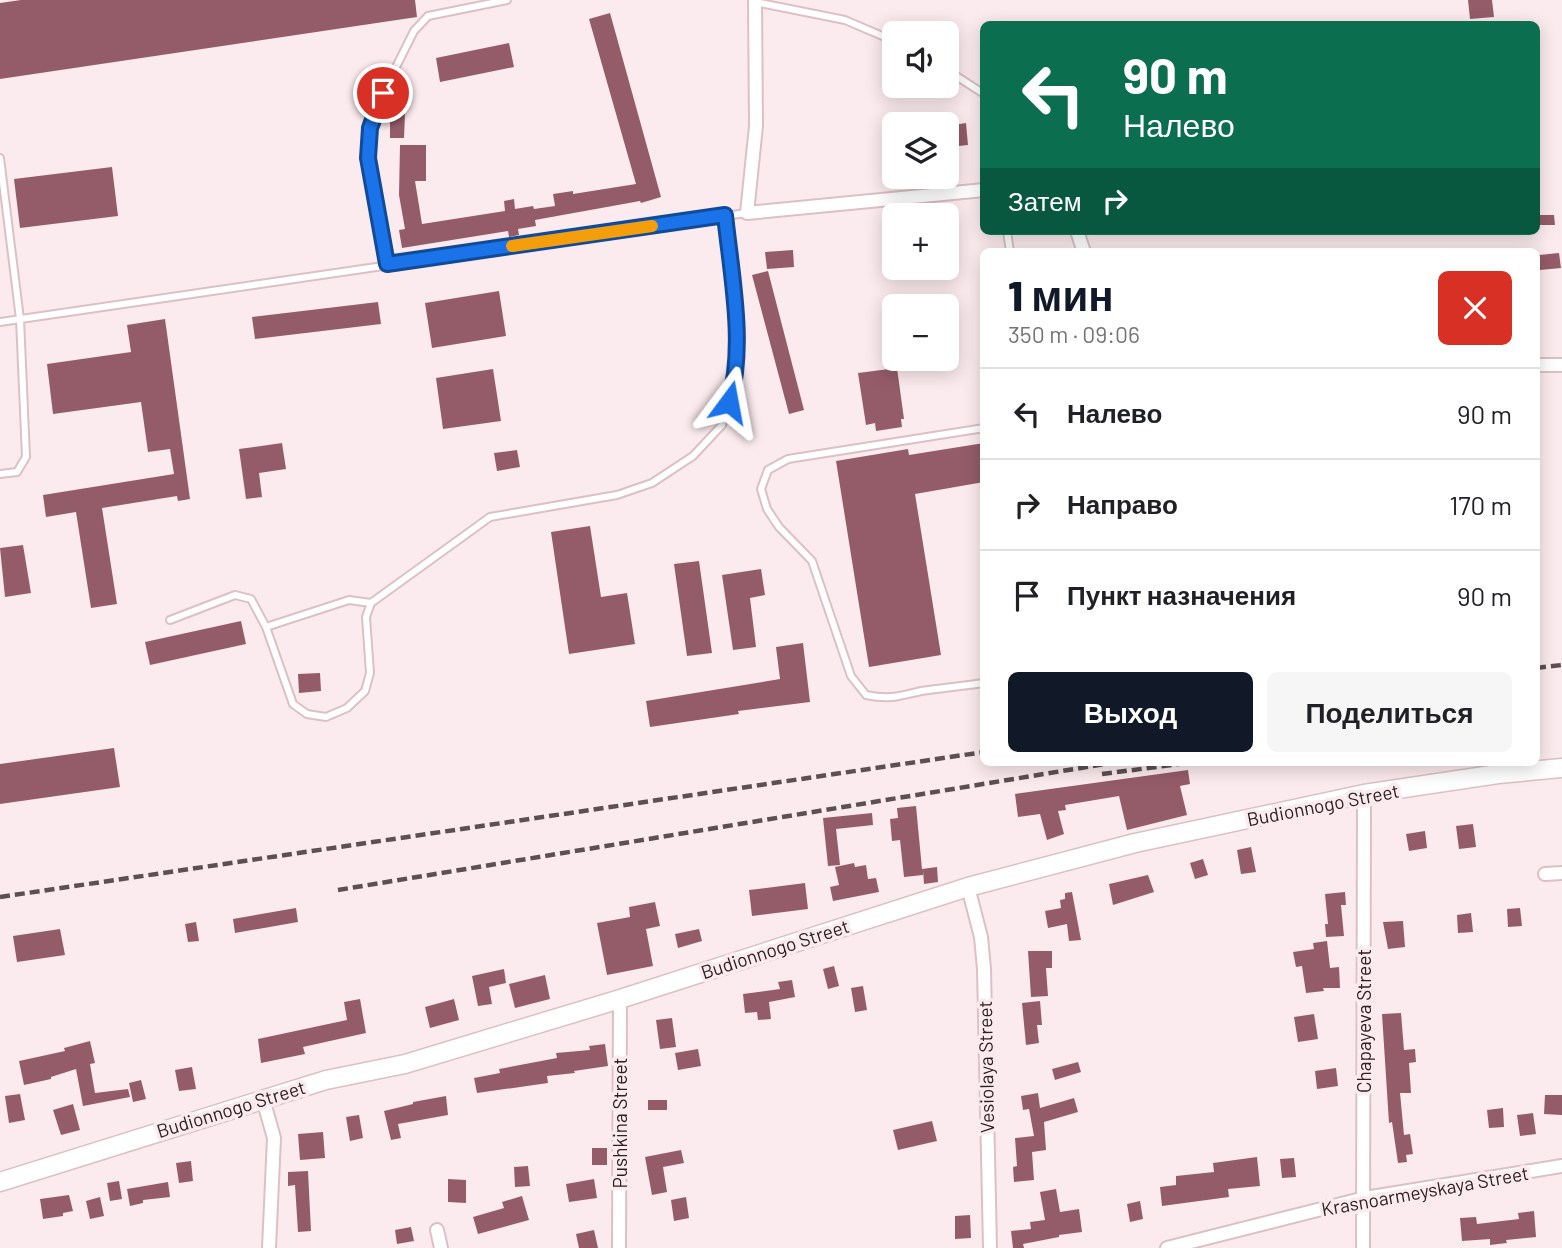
<!DOCTYPE html>
<html lang="ru">
<meta charset="utf-8">
<style>
body{margin:0;font-family:Barlow,sans-serif;background:#f6f6f6;color:#202124;height:100vh;display:flex;flex-direction:column;font-size:26px;white-space:nowrap}
*{box-sizing:border-box;margin:0}
p{font-size:23px;color:#757577}
.icon{flex:none;width:38px;height:38px;fill:none;stroke:currentColor;stroke-width:2;stroke-linecap:round;stroke-linejoin:round}
.map{position:relative;flex:1;overflow:hidden}
.drawer{position:absolute;left:980px;top:248px;width:560px;height:518px;display:flex;flex-direction:column;background:#fff;border-radius:10px;box-shadow:0 4px 18px #0003}
.drawer>*{flex:none}
.top-card{position:absolute;left:980px;top:21px;width:560px;height:214px;border-radius:10px;box-shadow:0 4px 18px #0003;background:#0b6e4f;color:#fff;overflow:hidden}
.tools{position:absolute;left:882px;top:21px;display:grid;gap:14px}
.tools a{display:grid;place-items:center;width:77px;height:77px;border-radius:10px;background:#fff;box-shadow:0 4px 18px #0003;font-size:35px}
.pin{position:absolute;display:grid;place-items:center;width:60px;height:60px;color:#fff;margin:-30px;border:4px solid #fff;border-radius:50%;box-shadow:0 2px 7px #0007}
.me{position:absolute;width:77px;margin:-38px;rotate:13deg;stroke-linejoin:round;filter:drop-shadow(0 0 5px #0008)}
.turn{display:flex;align-items:center;gap:24px;height:147px;padding:0 28px;font-size:32px}
.turn .icon{width:91px;height:91px;stroke-width:2.5}
.turn b{display:block;font-size:49px;line-height:60px}
.then{display:flex;align-items:center;height:66px;padding:0 28px;background:#0003;gap:14px;font-size:26px}
.round{display:grid;place-items:center;flex:none;width:74px;height:74px;border-radius:10px;background:#f6f6f6}
.overview{display:flex;align-items:center;justify-content:space-between;height:119px;padding:0 28px}
h1{font-size:42px;font-weight:800;line-height:52px;color:#111827}
.cta{display:flex;gap:14px;margin-top:auto;padding:14px 28px}
.cta a{flex:1;height:80px;border-radius:10px;background:#111827;color:#fff;font-size:28px;font-weight:800;line-height:80px;text-align:center}
.cta a+a{background:#f6f6f6;color:#202124}
ul{padding:0;list-style:none}
li{display:flex;align-items:center;gap:21px;height:91px;padding:0 28px;border-top:2px solid #e0e0e0}
li div{flex:1}
li b{display:block;font-size:26px}
li em{font-style:normal}
.map>svg:first-child{display:block}
</style>
<div class="map">
<svg width="1562" height="1248" viewBox="0 0 1562 1248">
<rect width="100%" height="100%" fill="#fcebee"/>
<!-- building -->
<path fill="#945c69" d="M 21,0 L 415,0 L 417,17 L 0,79 L 0,3 Z
M 1468,0 L 1492,0 L 1494,17 L 1470,19 Z
M 610,13 L 661,197 L 641,203 L 640,201 L 535,220 L 536,226 L 518,229 L 519,235 L 509,237 L 508,231 L 402,248 L 399,230 L 405,229 L 399,195 L 400,145 L 426,145 L 426,181 L 415,181 L 422,224 L 505,211 L 504,201 L 514,199 L 515,209 L 533,206 L 534,209 L 555,206 L 553,194 L 573,191 L 573,194 L 636,184 L 589,19 Z
M 509,43 L 514,67 L 440,82 L 436,58 Z
M 390,114 L 405,114 L 404,138 L 390,138 Z
M 966,123 L 968,145 L 949,147 L 947,126 Z
M 112,167 L 118,216 L 20,228 L 14,179 Z
M 1536,215 L 1554,215 L 1555,225 L 1536,225 Z
M 793,250 L 794,267 L 767,269 L 765,252 Z
M 1559,253 L 1561,268 L 1540,270 L 1539,255 Z
M 768,271 L 804,410 L 789,414 L 752,275 Z
M 499,291 L 506,336 L 432,348 L 425,303 Z
M 378,302 L 381,324 L 255,339 L 252,317 Z
M 165,319 L 190,499 L 178,501 L 177,496 L 102,508 L 117,604 L 91,608 L 76,512 L 46,517 L 43,495 L 174,474 L 170,449 L 148,452 L 141,402 L 53,414 L 47,364 L 131,352 L 127,325 Z
M 897,368 L 904,419 L 901,419 L 902,427 L 876,431 L 875,423 L 866,425 L 858,373 Z
M 493,369 L 501,421 L 443,429 L 436,378 Z
M 282,443 L 286,469 L 259,473 L 262,497 L 246,499 L 239,449 Z
M 984,443 L 984,482 L 915,494 L 941,655 L 869,667 L 836,461 L 908,449 L 909,455 Z
M 517,450 L 520,467 L 497,471 L 494,453 Z
M 590,526 L 601,597 L 627,593 L 635,644 L 569,654 L 551,532 Z
M 23,545 L 31,593 L 5,597 L 0,548 Z
M 699,561 L 712,653 L 687,656 L 674,564 Z
M 761,569 L 765,595 L 750,598 L 756,647 L 733,650 L 722,575 Z
M 241,621 L 246,644 L 150,665 L 145,642 Z
M 803,643 L 810,702 L 738,711 L 739,714 L 650,727 L 646,701 L 780,679 L 776,647 Z
M 320,673 L 321,691 L 299,693 L 298,674 Z
M 114,748 L 120,787 L 0,804 L 0,764 Z
M 1188,770 L 1190,784 L 1180,786 L 1187,815 L 1127,830 L 1119,796 L 1065,805 L 1066,810 L 1058,811 L 1064,834 L 1047,840 L 1040,814 L 1018,817 L 1015,794 Z
M 916,806 L 922,869 L 937,867 L 938,882 L 924,884 L 923,870 L 923,875 L 904,877 L 900,840 L 892,841 L 890,819 L 898,818 L 897,808 Z
M 872,813 L 873,825 L 836,829 L 840,865 L 828,866 L 823,818 Z
M 1473,824 L 1476,847 L 1459,849 L 1456,826 Z
M 1425,831 L 1427,848 L 1409,851 L 1406,834 Z
M 1251,847 L 1256,872 L 1241,874 L 1237,850 Z
M 1203,859 L 1208,875 L 1195,879 L 1190,863 Z
M 854,863 L 855,867 L 866,865 L 868,879 L 876,878 L 879,892 L 833,901 L 830,887 L 839,885 L 835,867 Z
M 1148,875 L 1154,892 L 1113,905 L 1109,884 Z
M 805,883 L 808,909 L 752,916 L 749,890 Z
M 1072,892 L 1081,940 L 1069,941 L 1067,924 L 1048,928 L 1045,911 L 1061,908 L 1060,900 L 1065,899 L 1065,893 Z
M 1345,892 L 1346,905 L 1341,905 L 1344,936 L 1326,937 L 1325,924 L 1328,924 L 1325,894 Z
M 655,902 L 660,926 L 646,929 L 653,966 L 607,975 L 597,923 L 630,917 L 629,907 Z
M 296,908 L 298,922 L 235,933 L 233,919 Z
M 1520,908 L 1522,926 L 1508,927 L 1507,909 Z
M 1471,913 L 1473,932 L 1458,933 L 1457,915 Z
M 1403,921 L 1405,947 L 1388,949 L 1383,922 Z
M 196,922 L 199,941 L 188,942 L 185,924 Z
M 60,929 L 65,955 L 17,962 L 13,936 Z
M 699,929 L 702,941 L 678,948 L 675,934 Z
M 1327,941 L 1330,968 L 1339,967 L 1340,988 L 1323,988 L 1324,991 L 1306,993 L 1302,966 L 1296,967 L 1293,952 L 1314,949 L 1313,943 Z
M 1028,951 L 1052,951 L 1052,968 L 1046,968 L 1048,996 L 1031,997 Z
M 834,966 L 839,986 L 828,989 L 823,969 Z
M 504,969 L 506,983 L 489,987 L 492,1004 L 478,1006 L 472,976 Z
M 545,975 L 550,999 L 515,1008 L 509,984 Z
M 792,980 L 795,997 L 769,1002 L 771,1019 L 758,1020 L 757,1012 L 745,1013 L 743,994 L 780,989 L 778,982 Z
M 863,986 L 867,1010 L 855,1012 L 851,988 Z
M 360,999 L 366,1033 L 303,1047 L 305,1054 L 261,1063 L 258,1039 L 347,1020 L 344,1002 Z
M 454,999 L 459,1020 L 430,1028 L 425,1007 Z
M 1040,1001 L 1042,1025 L 1037,1025 L 1039,1043 L 1026,1045 L 1022,1003 Z
M 1401,1013 L 1404,1050 L 1415,1049 L 1416,1062 L 1409,1063 L 1411,1093 L 1400,1093 L 1404,1135 L 1410,1134 L 1413,1154 L 1406,1155 L 1407,1162 L 1398,1163 L 1392,1122 L 1389,1123 L 1382,1014 Z
M 1314,1014 L 1318,1039 L 1298,1042 L 1294,1017 Z
M 672,1018 L 676,1047 L 660,1049 L 656,1020 Z
M 90,1041 L 95,1063 L 90,1064 L 95,1093 L 128,1089 L 130,1097 L 83,1106 L 76,1069 L 51,1077 L 51,1079 L 24,1085 L 19,1061 L 65,1051 L 64,1048 Z
M 605,1044 L 608,1066 L 574,1071 L 575,1073 L 547,1076 L 548,1083 L 477,1093 L 474,1078 L 500,1073 L 499,1069 L 557,1058 L 556,1053 L 590,1050 L 589,1046 Z
M 698,1049 L 701,1066 L 678,1070 L 675,1053 Z
M 1078,1062 L 1081,1072 L 1055,1080 L 1052,1069 Z
M 192,1067 L 196,1089 L 179,1091 L 175,1070 Z
M 1336,1068 L 1338,1086 L 1317,1089 L 1315,1071 Z
M 141,1080 L 146,1099 L 133,1102 L 129,1083 Z
M 1038,1093 L 1040,1108 L 1074,1098 L 1078,1112 L 1044,1122 L 1046,1150 L 1032,1152 L 1034,1180 L 1014,1182 L 1013,1167 L 1017,1166 L 1015,1138 L 1034,1136 L 1029,1109 L 1023,1110 L 1021,1096 Z
M 20,1094 L 25,1120 L 9,1123 L 5,1096 Z
M 1545,1095 L 1562,1095 L 1562,1115 L 1544,1114 Z
M 446,1096 L 448,1115 L 398,1124 L 401,1138 L 391,1140 L 384,1111 L 413,1104 L 413,1102 Z
M 648,1100 L 667,1100 L 667,1110 L 648,1110 Z
M 73,1104 L 80,1130 L 61,1135 L 53,1110 Z
M 1503,1108 L 1504,1127 L 1489,1128 L 1487,1110 Z
M 1533,1113 L 1536,1134 L 1520,1136 L 1517,1115 Z
M 359,1115 L 363,1138 L 350,1141 L 346,1117 Z
M 932,1121 L 937,1141 L 898,1150 L 893,1130 Z
M 323,1132 L 325,1158 L 300,1160 L 298,1134 Z
M 592,1148 L 607,1148 L 607,1165 L 592,1165 Z
M 681,1150 L 684,1163 L 663,1167 L 667,1192 L 652,1195 L 645,1157 Z
M 1257,1157 L 1260,1186 L 1228,1189 L 1229,1197 L 1162,1206 L 1160,1187 L 1176,1185 L 1176,1176 L 1214,1172 L 1213,1163 Z
M 1294,1158 L 1296,1177 L 1282,1178 L 1280,1159 Z
M 191,1161 L 193,1181 L 179,1183 L 176,1163 Z
M 528,1166 L 530,1186 L 515,1187 L 514,1167 Z
M 308,1171 L 311,1231 L 298,1232 L 295,1185 L 288,1186 L 288,1172 Z
M 448,1179 L 466,1180 L 466,1203 L 448,1202 Z
M 594,1179 L 597,1198 L 569,1202 L 566,1184 Z
M 119,1181 L 122,1199 L 110,1201 L 107,1183 Z
M 168,1182 L 170,1197 L 143,1200 L 143,1203 L 130,1206 L 127,1189 Z
M 1056,1189 L 1060,1212 L 1079,1209 L 1082,1232 L 1059,1235 L 1059,1237 L 1023,1244 L 1024,1248 L 1013,1248 L 1011,1231 L 1031,1229 L 1030,1222 L 1045,1220 L 1040,1192 Z
M 69,1195 L 73,1211 L 63,1213 L 63,1216 L 43,1219 L 40,1199 Z
M 522,1196 L 529,1220 L 478,1234 L 473,1217 L 504,1208 L 502,1202 Z
M 100,1197 L 104,1216 L 90,1219 L 86,1201 Z
M 686,1197 L 689,1218 L 674,1221 L 671,1200 Z
M 1140,1201 L 1143,1219 L 1130,1222 L 1127,1204 Z
M 1534,1211 L 1536,1237 L 1506,1240 L 1507,1243 L 1490,1245 L 1490,1239 L 1462,1241 L 1460,1218 L 1476,1217 L 1477,1224 L 1519,1219 L 1518,1213 Z
M 970,1215 L 971,1238 L 955,1239 L 955,1216 Z
M 411,1227 L 414,1241 L 397,1244 L 395,1230 Z
M 594,1230 L 598,1248 L 579,1248 L 576,1234 Z"/>
<g fill="none" stroke-linecap="round" stroke-linejoin="round">
<defs>
<path id="lane" d="M 755,2 L 845,20 L 894,41
M 947,70 L 984,94
M 0,158 L 20,319 L 26,457 L 17,472 L 0,474
M 1007,231 L 1010,252
M 387,264 L 368,158 L 370,128 L 383,93 L 414,31 L 428,16 L 507,0
M 0,322 L 746,213
M 984,428 L 788,459 L 768,470 L 761,489 L 767,509 L 779,527 L 812,561 L 851,676 L 866,695 C 890,700 899,696 921,691 C 942,688 963,686 984,683
M 170,620 L 235,595 L 251,599 L 266,627 L 293,704 L 307,714 L 326,717 L 347,708 L 365,691 L 370,673 L 366,617 L 371,603 L 490,517 L 617,495 L 652,483 L 693,456 L 722,425 L 736,379 L 738,350 L 725,215
M 266,627 L 349,600 L 371,603"/>
<path id="street" d="M 755,0 L 756,126 L 747,213 L 984,190
M 1077,231 L 1084,252
M 1536,365 L 1562,365
M 1545,874 L 1562,873
M 968,887 L 981,937 L 984,969 L 990,1248
M 263,1099 L 274,1138 L 269,1248
M 437,1230 L 441,1248
M 619,1248 L 620,999
M 1167,1248 L 1365,1198 L 1562,1166
M 1363,1248 L 1364,794"/>
<path id="secondary" d="M 0,1182 L 326,1080 L 405,1064 L 620,999 L 968,887 L 1135,843 L 1364,794 L 1498,774 L 1562,768"/>
</defs>
<!-- lane casing -->
<use href="#lane" stroke="#dcc0c6" stroke-width="10"/>
<!-- street casing -->
<use href="#street" stroke="#dcc0c6" stroke-width="16"/>
<!-- secondary casing -->
<use href="#secondary" stroke="#dcc0c6" stroke-width="21"/>
<!-- lane -->
<use href="#lane" stroke="#fff" stroke-width="6"/>
<!-- street -->
<use href="#street" stroke="#fff" stroke-width="12"/>
<!-- secondary -->
<use href="#secondary" stroke="#fff" stroke-width="18"/>
<!-- rail -->
<path stroke="#5c5052" stroke-width="4.5" stroke-dasharray="10 5" stroke-linecap="butt" d="M 1536,668 L 1562,665
M 1102,774 L 1187,763
M 338,890 L 1111,763
M 0,897 L 984,752"/>
</g>
<g fill="none" stroke-linecap="round" stroke-linejoin="round">
<defs>
<path id="route" d="M 383,93 L 370,128 L 368,158 L 387,264 L 725,215 C 731,273 746,347 729,402"/>
</defs>
<!-- route casing -->
<use href="#route" stroke="#114b97" stroke-width="18"/>
<!-- route -->
<use href="#route" stroke="#1a73e8" stroke-width="12"/>
<!-- slow -->
<path stroke="#f59e0b" stroke-width="12" d="M 512,246 L 652,226"/>
</g>
<g text-anchor="middle" stroke-width="7" stroke-linejoin="round" paint-order="stroke">
<!-- street labels -->
<g font-size="19" fill="#2b2022" stroke="#fcebee">
<text transform="translate(1323 805) rotate(-11)" y="7">Budionnogo Street</text>
<text transform="translate(775 949) rotate(-18)" y="7">Budionnogo Street</text>
<text transform="translate(1364 1021) rotate(-90)" y="7">Chapayeva Street</text>
<text transform="translate(986 1067) rotate(-91)" y="7">Vesiolaya Street</text>
<text transform="translate(231 1109) rotate(-17)" y="7">Budionnogo Street</text>
<text transform="translate(620 1123) rotate(-90)" y="7">Pushkina Street</text>
<text transform="translate(1425 1191) rotate(-10)" y="7">Krasnoarmeyskaya Street</text>
</g>
</g>
</svg>
<div class="tools">
<a><svg class="icon" aria-label="sound" viewBox="0 0 24 24"><path d="M4 9h4l5-4v14l-5-4H4zM17 9q2 3 0 6"/></svg></a>
<a><svg class="icon" aria-label="layers" viewBox="0 0 24 24"><path d="M12 4l9 5-9 5-9-5zM3 14l9 5 9-5"/></svg></a>
<a>+</a>
<a>−</a>
</div>
<div class="pin" style="left:383px;top:93px;background:#d93025"><svg class="icon" aria-label="arrive" viewBox="0 0 24 24"><path d="M6 21V4h12l-3 4 3 4H6"/></svg></div>
<svg class="me" style="left:729px;top:402px" viewBox="-20 -20 40 40"><path d="M0-17L14 15 0 8-14 15z" fill="#1a73e8" stroke="#fff" stroke-width="4"/></svg>
<div class="top-card">
<div class="turn"><svg class="icon" aria-label="left" viewBox="0 0 24 24"><path d="M17 20v-9H6M10 6l-5 5 5 5"/></svg><div><b>90 m</b>Налево</div></div>
<div class="then">Затем<svg class="icon" aria-label="right" viewBox="0 0 24 24"><path d="M7 20v-9h11M14 6l5 5-5 5"/></svg></div>
</div>
<section class="drawer">
<div class="overview"><div><h1>1 мин</h1><p>350 m · 09:06</p></div><a class="round" style="background:#d93025;color:#fff"><svg class="icon" aria-label="close" viewBox="0 0 24 24"><path d="M6 6l12 12M18 6L6 18"/></svg></a></div>
<ul>
<li><svg class="icon" aria-label="left" viewBox="0 0 24 24"><path d="M17 20v-9H6M10 6l-5 5 5 5"/></svg><div><b>Налево</b></div><em>90 m</em></li>
<li><svg class="icon" aria-label="right" viewBox="0 0 24 24"><path d="M7 20v-9h11M14 6l5 5-5 5"/></svg><div><b>Направо</b></div><em>170 m</em></li>
<li><svg class="icon" aria-label="arrive" viewBox="0 0 24 24"><path d="M6 21V4h12l-3 4 3 4H6"/></svg><div><b>Пункт назначения</b></div><em>90 m</em></li>
</ul>
<div class="cta"><a>Выход</a><a>Поделиться</a></div>
</section>
</div>
